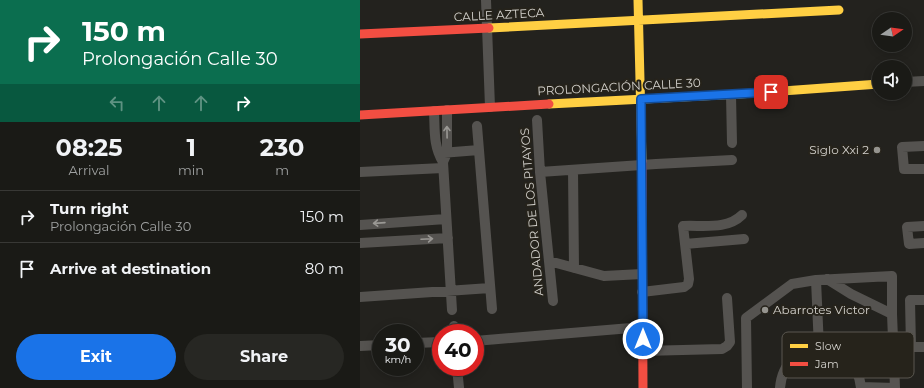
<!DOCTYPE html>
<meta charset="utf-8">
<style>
body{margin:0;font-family:Montserrat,sans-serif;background:#272723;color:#f1f3f6;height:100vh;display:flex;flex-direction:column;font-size:15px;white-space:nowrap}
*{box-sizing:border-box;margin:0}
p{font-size:13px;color:#9fa1a1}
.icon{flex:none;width:22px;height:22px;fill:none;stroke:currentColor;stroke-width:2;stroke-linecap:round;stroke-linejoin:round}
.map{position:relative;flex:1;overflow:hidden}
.panel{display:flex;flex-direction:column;background:#1a1a16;width:360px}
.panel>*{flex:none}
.top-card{background:#0b6e4f;color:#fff;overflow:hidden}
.needle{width:26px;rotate:77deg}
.fabs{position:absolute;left:512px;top:12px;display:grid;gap:8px}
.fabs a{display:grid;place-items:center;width:40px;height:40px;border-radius:50%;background:#1a1a16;box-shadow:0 2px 10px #0003,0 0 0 1px #383835;font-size:20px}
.speed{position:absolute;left:12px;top:324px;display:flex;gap:8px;font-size:20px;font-weight:700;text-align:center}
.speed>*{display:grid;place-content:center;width:52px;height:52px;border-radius:50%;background:#1a1a16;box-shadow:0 2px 10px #0003,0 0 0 1px #383835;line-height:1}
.speed small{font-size:10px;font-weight:400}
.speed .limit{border:6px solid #d22;background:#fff;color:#111}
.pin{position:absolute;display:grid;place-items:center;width:34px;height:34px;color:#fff;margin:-17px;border-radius:8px;box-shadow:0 2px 6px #0006}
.me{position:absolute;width:44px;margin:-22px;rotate:0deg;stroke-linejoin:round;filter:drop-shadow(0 0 3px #0008)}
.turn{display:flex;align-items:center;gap:14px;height:84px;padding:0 16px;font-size:18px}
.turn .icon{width:52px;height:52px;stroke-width:2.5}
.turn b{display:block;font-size:28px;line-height:34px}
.lanes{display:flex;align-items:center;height:38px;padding:0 16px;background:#0003;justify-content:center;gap:20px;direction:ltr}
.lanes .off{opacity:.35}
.eta{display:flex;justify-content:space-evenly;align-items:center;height:68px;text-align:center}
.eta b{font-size:24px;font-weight:700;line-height:28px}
.cta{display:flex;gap:8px;margin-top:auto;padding:8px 16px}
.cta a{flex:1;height:46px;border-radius:24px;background:#1a73e8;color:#fff;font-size:16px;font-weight:700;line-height:46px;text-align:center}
.cta a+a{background:#272723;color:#f1f3f6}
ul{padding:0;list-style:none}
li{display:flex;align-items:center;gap:12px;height:52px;padding:0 16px;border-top:1px solid #383835}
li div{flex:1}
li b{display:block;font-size:15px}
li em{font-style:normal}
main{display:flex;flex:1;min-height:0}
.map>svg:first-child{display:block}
</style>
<main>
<section class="panel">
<div class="top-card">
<div class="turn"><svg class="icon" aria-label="right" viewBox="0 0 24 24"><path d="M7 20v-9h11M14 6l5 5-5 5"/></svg><div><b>150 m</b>Prolongación Calle 30</div></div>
<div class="lanes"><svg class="icon off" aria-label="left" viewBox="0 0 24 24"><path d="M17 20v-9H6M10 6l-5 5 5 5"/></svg><svg class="icon off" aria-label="ahead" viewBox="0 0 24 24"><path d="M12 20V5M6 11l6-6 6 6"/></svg><svg class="icon off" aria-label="ahead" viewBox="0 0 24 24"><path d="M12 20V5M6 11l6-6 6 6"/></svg><svg class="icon" aria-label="right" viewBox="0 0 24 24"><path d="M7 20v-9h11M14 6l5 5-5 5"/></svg></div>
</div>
<div class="eta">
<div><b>08:25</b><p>Arrival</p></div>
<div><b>1</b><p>min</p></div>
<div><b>230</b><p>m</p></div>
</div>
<ul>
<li><svg class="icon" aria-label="right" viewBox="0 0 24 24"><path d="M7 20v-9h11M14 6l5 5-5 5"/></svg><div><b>Turn right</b><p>Prolongación Calle 30</p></div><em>150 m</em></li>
<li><svg class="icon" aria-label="arrive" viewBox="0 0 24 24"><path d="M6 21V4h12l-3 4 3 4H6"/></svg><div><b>Arrive at destination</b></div><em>80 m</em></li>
</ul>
<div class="cta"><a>Exit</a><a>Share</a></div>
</section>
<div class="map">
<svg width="564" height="388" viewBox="0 0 564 388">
<rect width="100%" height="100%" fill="#23221e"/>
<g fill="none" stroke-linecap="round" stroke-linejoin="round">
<!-- street -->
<path stroke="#555350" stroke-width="10" d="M 126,0 L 130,107
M 545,82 L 564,81
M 371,95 L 372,143
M 74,111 C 75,129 73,146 83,162 L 92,310
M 177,120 L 180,172 L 193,301
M 117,126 L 132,309
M 564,146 L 542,147 L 544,169 L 564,169
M 81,153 L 119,150
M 83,162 L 87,153 L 87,110
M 213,170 L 214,268
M 0,172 L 83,168
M 180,172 L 296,164 L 372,160
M 0,225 L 86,219
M 564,226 L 547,227 L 549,244 L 564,243
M 0,243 L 88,238
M 325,244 L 384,239
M 189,261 L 244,276 L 282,274
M 467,279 L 491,294 L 532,314
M 456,280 L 459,348
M 282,292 L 324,287 L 328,284 L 329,279 L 323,226 C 343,225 367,230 382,215
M 0,297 L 130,288
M 564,300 L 550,300 L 551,347 L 564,347
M 94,326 L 95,333
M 115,341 L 283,327
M 55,343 L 81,342
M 0,346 L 21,345
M 283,351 L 362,349 L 367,346 L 370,342 L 367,298
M 97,367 L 99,388
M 501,387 L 535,388
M 387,388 L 386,318 L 432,284 L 456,280 L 532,276 L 532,314 L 535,388
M 420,388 C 424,335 496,335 501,388"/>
<!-- slow -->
<path stroke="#ffcf43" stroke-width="9" d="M 278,0 L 282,161
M 129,28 L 479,10
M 189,104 L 380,94 L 519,84"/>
<!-- jam -->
<path stroke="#f24e42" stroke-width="9" d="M 0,34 L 129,28
M 0,115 L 189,104
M 282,161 L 283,388"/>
</g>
<!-- one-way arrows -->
<defs><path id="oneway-shaft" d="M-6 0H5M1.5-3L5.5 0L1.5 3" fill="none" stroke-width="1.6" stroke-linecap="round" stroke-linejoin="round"/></defs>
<g stroke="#9a9894">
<use href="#oneway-shaft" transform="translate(87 132) rotate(-91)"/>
<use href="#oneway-shaft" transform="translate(19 223) rotate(176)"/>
<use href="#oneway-shaft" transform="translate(67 239) rotate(-3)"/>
</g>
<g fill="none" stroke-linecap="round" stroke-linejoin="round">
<defs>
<path id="route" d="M 283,339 L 281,99 L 411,92"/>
</defs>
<!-- route casing -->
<use href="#route" stroke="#114b97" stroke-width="10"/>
<!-- route -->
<use href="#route" stroke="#1a73e8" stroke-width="7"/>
</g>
<!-- markers -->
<g fill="#95948f" stroke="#26231b" stroke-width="1.5">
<circle cx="517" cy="150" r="4"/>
<circle cx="405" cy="310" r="4"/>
</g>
<g text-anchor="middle" stroke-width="4" stroke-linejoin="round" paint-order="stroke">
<!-- street labels -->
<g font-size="12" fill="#d3d1cc" stroke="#26231b">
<text transform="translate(139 15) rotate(-3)" y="4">CALLE AZTECA</text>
<text transform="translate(259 87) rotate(-3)" y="4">PROLONGACIÓN CALLE 30</text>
<text transform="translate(172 212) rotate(-95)" y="4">ANDADOR DE LOS PITAYOS</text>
</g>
<!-- poi labels -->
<g font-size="12" fill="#d3d1cc" stroke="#26231b" text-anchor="end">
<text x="509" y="154">Siglo Xxi 2</text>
<text x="413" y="314" text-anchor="start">Abarrotes Victor</text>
</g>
</g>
<!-- legend -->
<rect x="422" y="332" width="132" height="46" rx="6" fill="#26231b" stroke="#5a5750" stroke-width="1"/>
<rect x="430" y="344" width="18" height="4" fill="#ffcf43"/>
<rect x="430" y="362" width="18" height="4" fill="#f24e42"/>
<g font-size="11" fill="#d3d1cc">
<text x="455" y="350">Slow</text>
<text x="455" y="368">Jam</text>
</g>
</svg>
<div class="fabs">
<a><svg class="needle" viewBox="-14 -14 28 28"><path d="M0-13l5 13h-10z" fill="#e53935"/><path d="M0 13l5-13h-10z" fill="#9fa1a1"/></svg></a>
<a><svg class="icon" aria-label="sound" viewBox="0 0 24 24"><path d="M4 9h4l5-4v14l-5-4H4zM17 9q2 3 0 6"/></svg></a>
</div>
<div class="speed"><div>30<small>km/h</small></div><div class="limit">40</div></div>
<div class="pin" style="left:411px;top:92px;background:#d93025"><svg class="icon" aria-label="arrive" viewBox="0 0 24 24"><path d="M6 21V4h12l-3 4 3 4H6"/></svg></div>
<svg class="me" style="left:283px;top:339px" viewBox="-20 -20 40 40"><circle r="17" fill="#1a73e8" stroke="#fff" stroke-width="3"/><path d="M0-11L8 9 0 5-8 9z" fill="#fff"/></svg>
</div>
</main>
